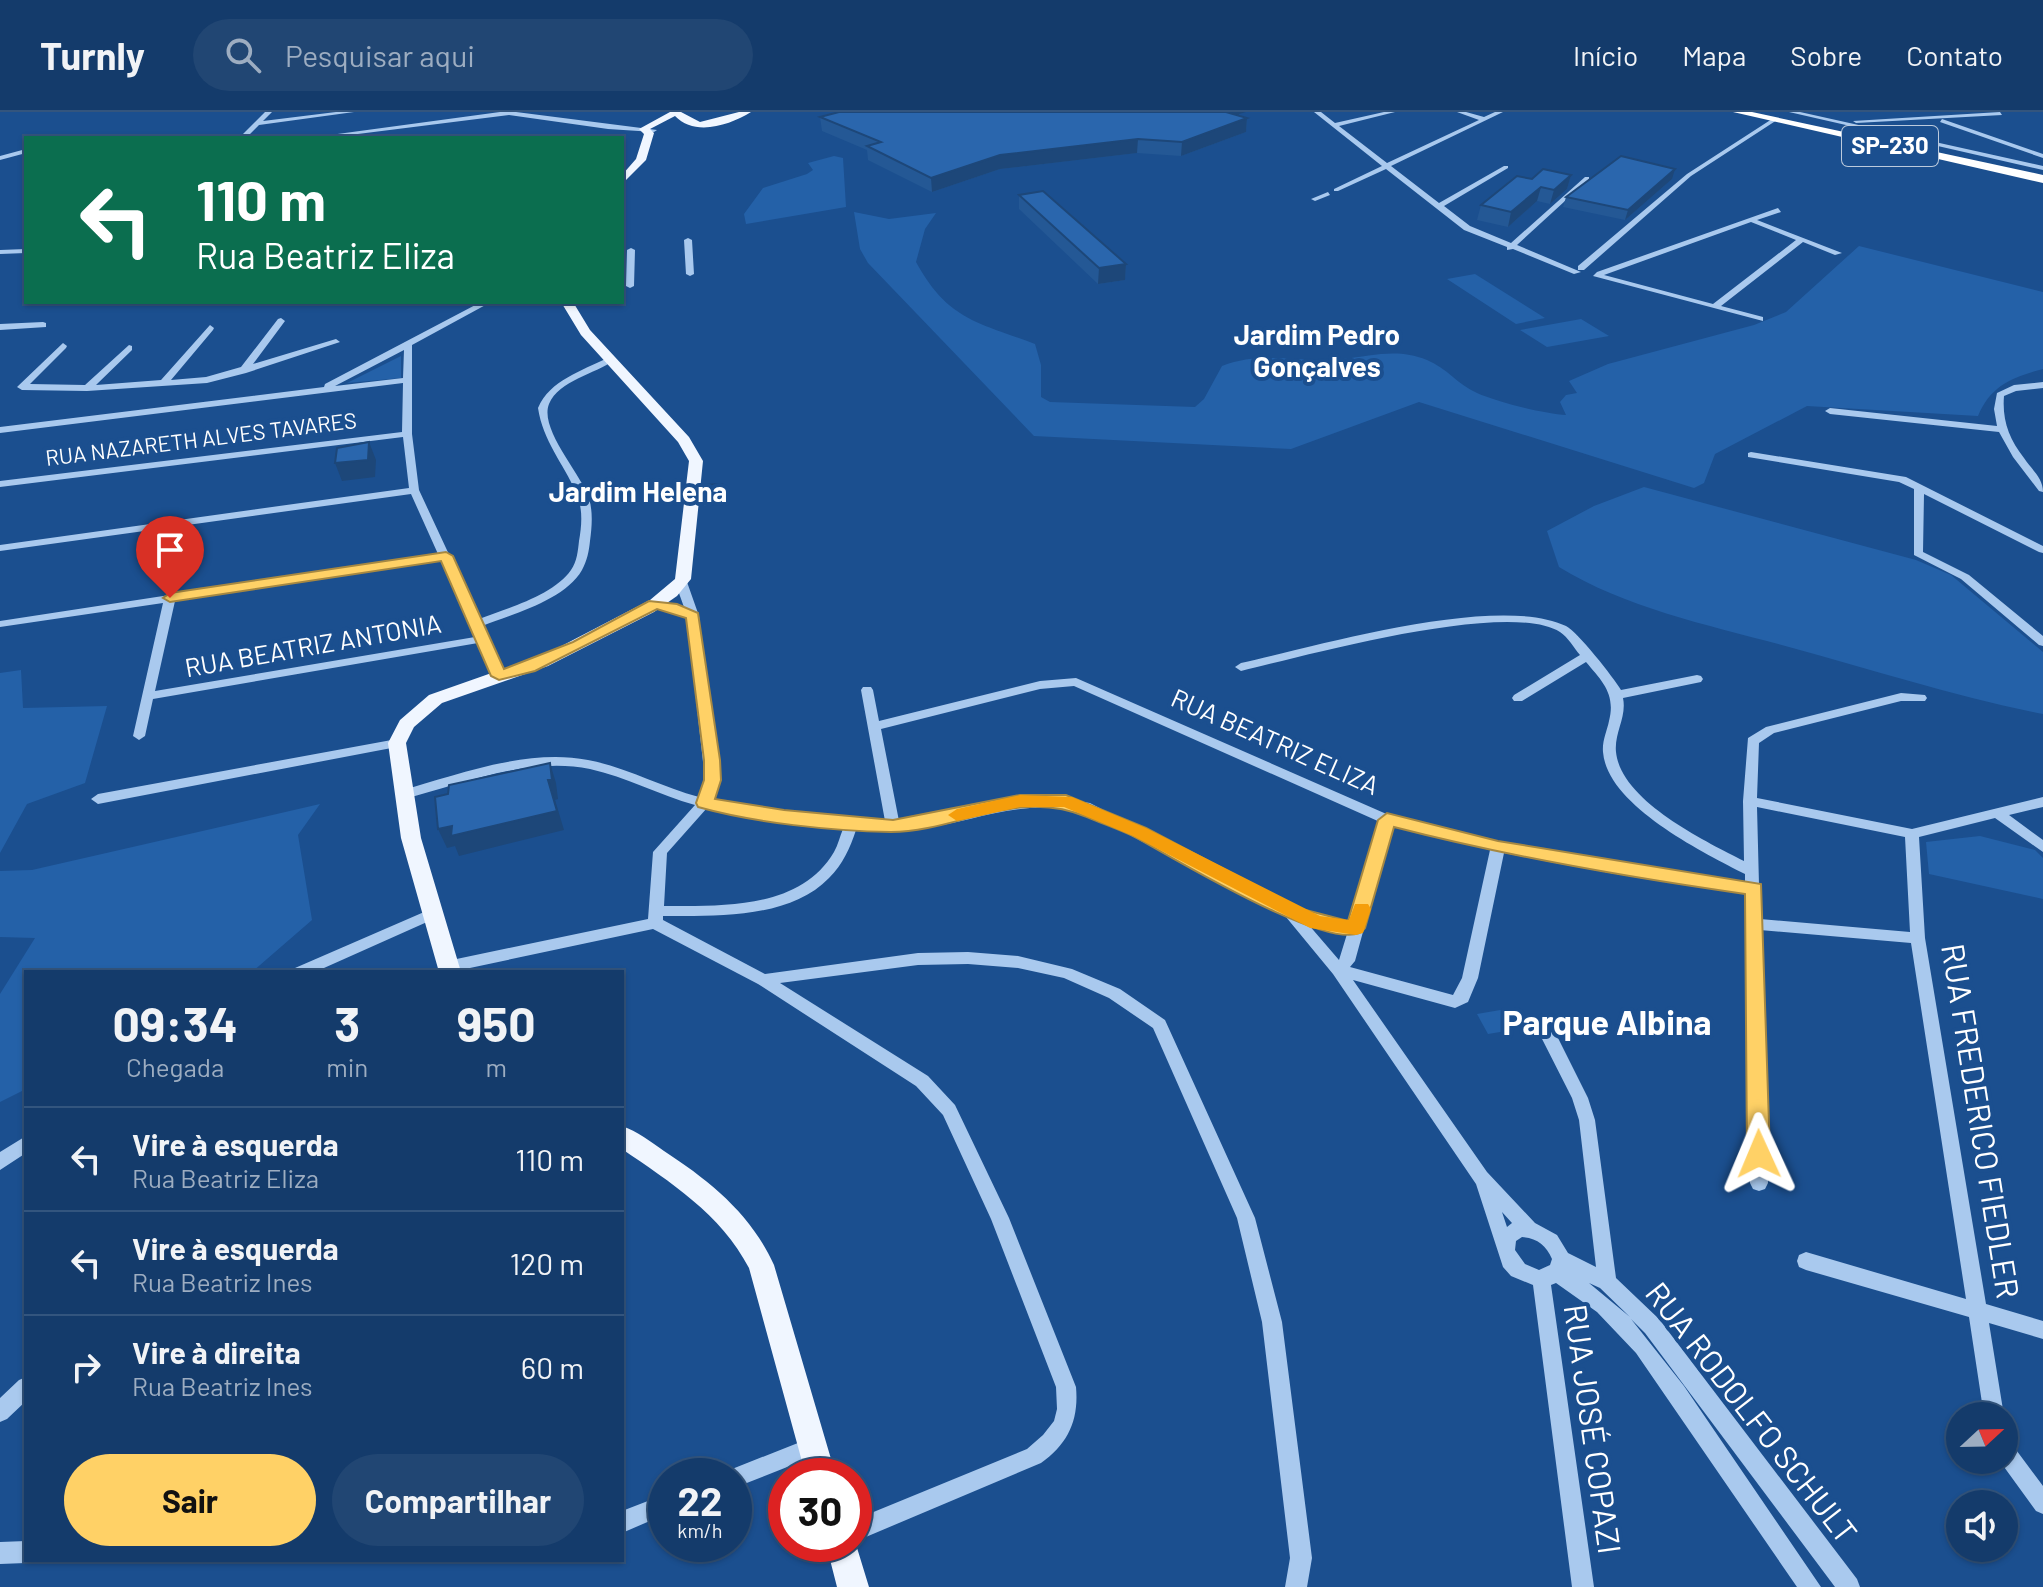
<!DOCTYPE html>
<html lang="pt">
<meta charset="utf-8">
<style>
body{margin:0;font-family:Barlow,sans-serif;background:#214673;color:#f1f3f6;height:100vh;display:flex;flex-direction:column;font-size:30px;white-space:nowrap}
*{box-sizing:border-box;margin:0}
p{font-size:26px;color:#9dadc1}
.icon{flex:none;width:44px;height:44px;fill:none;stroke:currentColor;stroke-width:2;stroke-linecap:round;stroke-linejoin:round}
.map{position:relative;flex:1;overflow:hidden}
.side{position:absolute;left:24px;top:858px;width:600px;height:592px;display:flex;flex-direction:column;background:#143b6b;border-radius:0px;box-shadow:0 2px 6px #0004,0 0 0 2px #33557e}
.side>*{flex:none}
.top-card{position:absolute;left:24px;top:24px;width:600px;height:168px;border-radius:0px;box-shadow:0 2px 6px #0004,0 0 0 2px #33557e;background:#0b6e4f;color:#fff;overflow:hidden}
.needle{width:52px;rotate:68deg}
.tools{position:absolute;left:1946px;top:1290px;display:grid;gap:16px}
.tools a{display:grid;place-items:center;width:72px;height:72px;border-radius:50%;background:#143b6b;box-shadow:0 2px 6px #0004,0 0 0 2px #33557e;font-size:40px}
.speed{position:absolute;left:648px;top:1346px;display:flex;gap:16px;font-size:40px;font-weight:700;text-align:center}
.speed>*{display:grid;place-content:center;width:104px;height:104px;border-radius:50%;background:#143b6b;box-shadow:0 2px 6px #0004,0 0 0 2px #33557e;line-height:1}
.speed small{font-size:20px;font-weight:400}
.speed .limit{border:12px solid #d22;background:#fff;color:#111}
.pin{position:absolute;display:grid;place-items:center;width:68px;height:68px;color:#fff;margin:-82px -34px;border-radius:50% 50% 50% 0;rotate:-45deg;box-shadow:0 0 8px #0007}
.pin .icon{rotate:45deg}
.me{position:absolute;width:88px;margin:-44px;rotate:359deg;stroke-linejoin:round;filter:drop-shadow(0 0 6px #0008)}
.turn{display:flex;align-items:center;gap:28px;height:168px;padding:0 40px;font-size:36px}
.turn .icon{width:104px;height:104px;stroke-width:2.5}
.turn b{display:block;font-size:56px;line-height:68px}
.eta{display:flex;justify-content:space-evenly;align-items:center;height:136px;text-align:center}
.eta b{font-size:48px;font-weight:700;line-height:56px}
.action{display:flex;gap:16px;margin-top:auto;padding:16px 40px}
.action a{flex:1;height:92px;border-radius:48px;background:#ffd166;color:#111;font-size:32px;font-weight:700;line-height:92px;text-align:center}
.action a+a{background:#214673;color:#f1f3f6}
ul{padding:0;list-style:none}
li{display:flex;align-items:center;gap:24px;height:104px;padding:0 40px;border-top:2px solid #33557e}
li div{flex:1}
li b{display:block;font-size:30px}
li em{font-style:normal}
header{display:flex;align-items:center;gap:48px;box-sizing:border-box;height:112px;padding:0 40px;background:#143b6b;border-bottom:2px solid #33557e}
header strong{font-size:38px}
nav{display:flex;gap:44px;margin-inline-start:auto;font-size:28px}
.search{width:560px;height:72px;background:#214673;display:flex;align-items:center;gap:20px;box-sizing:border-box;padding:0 28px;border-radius:44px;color:#9dadc1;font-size:30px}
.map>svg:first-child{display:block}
</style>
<header>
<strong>Turnly</strong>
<div class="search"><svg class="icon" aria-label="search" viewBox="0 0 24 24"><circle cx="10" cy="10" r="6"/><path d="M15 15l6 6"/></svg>Pesquisar aqui</div>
<nav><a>Início</a><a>Mapa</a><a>Sobre</a><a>Contato</a></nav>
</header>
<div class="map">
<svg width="2043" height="1475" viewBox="0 0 2043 1475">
<rect width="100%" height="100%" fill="#1b4f8f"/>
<!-- green -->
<path fill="#2461a8" d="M 834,44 L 843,46 L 846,95 L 746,112 L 744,102 L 763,76 L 807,62 L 813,58 L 808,51 Z
M 854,100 L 889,107 L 936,101 L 925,117 L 916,150 C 948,208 977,210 1035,232 L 1041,253 L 1041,285 L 1050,290 L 1195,295 L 1204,287 L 1222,254 C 1263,238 1301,252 1343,247 C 1373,244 1397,236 1427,248 C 1447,256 1458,273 1477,281 C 1497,290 1544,302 1566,303 L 1560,290 L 1566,283 L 1577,281 L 1569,269 L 1608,252 L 1754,213 L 1786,200 L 1859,134 L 2043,180 L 2043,257 C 2013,265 1991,273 1978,304 L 1807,294 L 1715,342 L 1704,371 L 1694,376 L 1419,290 L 1291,337 L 1034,324 L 868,151 L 860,137 Z
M 1475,162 L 1545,206 L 1516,212 L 1447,167 Z
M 1581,207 L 1609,224 L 1547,235 L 1520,218 Z
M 401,244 L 401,266 L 347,271 Z
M 1644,375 L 1916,448 L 1951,463 L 2043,540 L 2043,602 C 1957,585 1874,558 1789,535 C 1713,514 1627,497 1559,455 L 1547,419 L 1594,394 Z
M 21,558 L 23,596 L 107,594 L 85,671 L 27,692 L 0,741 L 0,561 Z
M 320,692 L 298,723 L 312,808 L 252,860 L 26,860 L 26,977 L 0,990 L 0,882 L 35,826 L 0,825 L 0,759 L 32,758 Z
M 1980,724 L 2035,738 L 2043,746 L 2043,787 L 1929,762 L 1926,730 Z
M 1512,896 L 1524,916 L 1488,922 L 1477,902 Z"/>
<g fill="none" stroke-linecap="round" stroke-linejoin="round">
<!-- minor -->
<path fill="#a9c9ee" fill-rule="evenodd" d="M 265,0 L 272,0 L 263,9 L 336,0 L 354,0 L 259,13 L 246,26 L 239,26 Z
M 500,0 L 516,0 L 657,18 L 654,20 L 608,17 L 509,3 L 326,26 L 308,26 Z
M 1314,0 L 1321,0 L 1335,11 L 1384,0 L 1395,0 L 1339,14 L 1387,51 L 1479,8 L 1457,0 L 1466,0 L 1484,5 L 1495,0 L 1503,0 L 1391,54 L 1439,91 L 1504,54 L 1508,54 L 1508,56 L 1444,94 L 1470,114 L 1511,131 L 1585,65 L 1589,65 L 1589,67 L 1517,133 L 1581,160 L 1574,162 L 1513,137 L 1507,138 L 1507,135 L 1464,118 L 1386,57 L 1338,79 L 1334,79 L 1334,77 L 1382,54 Z
M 1789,0 L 1800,0 L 2043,54 L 2043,58 Z
M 2000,0 L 2002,3 L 1856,11 L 1853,9 Z
M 1772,7 L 1777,8 L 1691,64 L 1584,158 L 1578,158 L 1578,154 L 1687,62 Z
M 1942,7 L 2043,42 L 2043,46 L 1940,10 Z
M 26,37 L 26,41 L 0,48 L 0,44 Z
M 1328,80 L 1330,83 L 1315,89 L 1311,87 Z
M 1778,96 L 1781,100 L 1757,108 L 1842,141 L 1835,143 L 1803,130 L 1721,194 L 1763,205 L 1763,209 L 1593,164 L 1597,160 ZM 1751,110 L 1796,128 L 1713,192 L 1604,163 Z
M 688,126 L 692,128 L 694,162 L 690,164 L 686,162 L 684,128 Z
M 631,136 L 635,138 L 634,174 L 630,176 L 626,174 L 627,138 Z
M 26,137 L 26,141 L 0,142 L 0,138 Z
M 481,190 L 491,190 L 412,233 L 412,322 L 419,378 L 479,507 C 506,497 554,483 571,458 C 577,450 578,438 579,429 C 582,412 583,396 576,380 C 563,351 543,329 538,296 C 550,268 582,259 607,246 L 614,248 C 596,262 559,268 549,292 C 539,317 581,362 589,386 C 593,400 592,414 590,429 C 589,439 587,449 582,458 C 565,488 513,502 482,514 L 505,564 L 503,567 L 495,567 L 478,531 L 153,587 L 145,624 L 139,628 L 133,624 L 163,491 L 0,515 L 0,509 L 438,442 L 411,382 L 0,439 L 0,433 L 409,376 L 403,325 L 0,375 L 0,369 L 402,320 L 403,271 L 0,321 L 0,315 L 324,275 L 325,272 ZM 404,238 L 403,266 L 335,274 ZM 441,448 L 475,525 L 155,579 L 175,489 Z
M 281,206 L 285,209 L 253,252 L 336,227 L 340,230 L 246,261 L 207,271 L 87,279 L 22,278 L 17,275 L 63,231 L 67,234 L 66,236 L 30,272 L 85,273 L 129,233 L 132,234 L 132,238 L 96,273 L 161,268 L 210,213 L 214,216 L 213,218 L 171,268 L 206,265 L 241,255 L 278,207 Z
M 43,210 L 46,211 L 46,215 L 0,218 L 0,212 Z
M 2043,270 L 2043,276 L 2016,279 L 2004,284 C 2002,308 2009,327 2024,346 C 2032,358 2043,366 2043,380 L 2039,379 L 2013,345 L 1999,320 L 1830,302 L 1825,299 L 1830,296 L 1997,314 L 1994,297 L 1997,281 L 2014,273 Z
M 1751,340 L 1906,365 L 2043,434 L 2043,441 L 2039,440 L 1924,382 L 1923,440 L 1969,463 L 2043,524 L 2043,534 L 2039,533 L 1961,467 L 1914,443 L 1914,377 L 1899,370 L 1748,345 L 1748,341 Z
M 681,467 L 687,470 L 699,504 L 719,668 L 712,688 L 798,703 L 885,709 L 861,578 L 863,575 L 871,575 L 873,578 L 879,609 L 1040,569 L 1076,566 L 1391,704 L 1498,730 L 1610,751 L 1745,770 L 1745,762 C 1702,740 1607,693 1603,640 C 1602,629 1607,619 1609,609 C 1616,582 1602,569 1586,550 L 1522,589 L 1514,589 L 1512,586 L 1514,583 L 1580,543 C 1574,536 1568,525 1560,520 C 1508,487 1304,544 1241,559 L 1235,555 L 1241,551 C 1317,534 1497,481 1566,514 C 1577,519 1614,566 1621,578 L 1697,563 L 1701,564 L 1703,567 L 1701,570 L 1623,586 C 1627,605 1614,621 1616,640 C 1621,689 1705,729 1744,749 L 1743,689 L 1748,626 L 1766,615 L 1901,581 L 1925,583 L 1927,586 L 1925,589 L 1901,589 L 1774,621 L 1759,631 L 1757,686 L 1912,717 L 2043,685 L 2043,695 L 2009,703 L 2043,728 L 2043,740 L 1995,706 L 1919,725 L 1925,826 L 1986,1192 L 2043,1209 L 2043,1227 L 1989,1211 L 2004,1304 L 1984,1304 L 1969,1205 L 1806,1158 L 1799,1155 L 1797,1149 L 1799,1143 L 1806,1140 L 1966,1187 L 1911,831 L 1760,818 L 1768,1071 L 1765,1077 L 1759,1079 L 1753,1077 L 1750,1071 L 1745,781 L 1610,761 L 1504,741 L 1478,866 L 1468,890 L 1455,896 L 1353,868 L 1487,1060 L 1535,1111 L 1557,1123 L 1568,1141 L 1596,1155 L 1579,1008 L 1572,986 L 1539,921 L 1541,916 L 1547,915 L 1553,916 L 1588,986 L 1595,1008 L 1616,1166 L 1659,1207 L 1857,1467 L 1860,1475 L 1835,1475 L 1645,1221 L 1631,1207 L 1684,1274 L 1821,1475 L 1797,1475 L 1636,1241 L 1597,1200 L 1556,1171 L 1551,1173 L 1594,1475 L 1572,1475 L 1533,1173 L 1511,1164 L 1503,1155 L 1476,1072 L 1333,862 L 1286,805 L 1086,700 C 1020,686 982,708 919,717 C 898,719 877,719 856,718 C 850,736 843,752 829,766 C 790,807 715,804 663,804 L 663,808 L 765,862 L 918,841 L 968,840 L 1018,844 L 1072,857 L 1120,877 L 1165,908 L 1255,1106 L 1282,1210 L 1312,1446 L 1307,1475 L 1285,1475 L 1290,1446 L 1262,1210 L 1237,1106 L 1153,916 L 1109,886 L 1064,866 L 1018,856 L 968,852 L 918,853 L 780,871 L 928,964 L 955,993 L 1009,1106 L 1076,1275 C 1079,1308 1068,1332 1041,1351 L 854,1430 L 854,1408 L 1027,1337 L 1043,1323 L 1054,1309 L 1057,1297 L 1056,1275 L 991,1107 L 943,1003 L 916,974 L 758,872 L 653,817 L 451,860 L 442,859 L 439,855 L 442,851 L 447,849 L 648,807 L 653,740 L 695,693 C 659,683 626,665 590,657 C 529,644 463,672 404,687 L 397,682 L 399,679 C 458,663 526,636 588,648 C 626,655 661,675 699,685 L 705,668 L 687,506 L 648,492 L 654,489 L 685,498 L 675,470 ZM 1074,574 L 1380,710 L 1351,810 L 1339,810 L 1295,797 L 1090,691 C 1073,688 1058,685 1041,685 C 993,685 947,705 899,709 L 881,617 L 1040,577 ZM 1757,695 L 1905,725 L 1910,820 L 1760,807 L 1761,777 L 1759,773 ZM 707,696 L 774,709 L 843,717 C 840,724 838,733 834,740 C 800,798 721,794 664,794 L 667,741 ZM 1392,714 L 1490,738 L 1462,866 L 1453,883 L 1350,855 L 1355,849 ZM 1308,812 L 1339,822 L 1347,822 L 1339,848 ZM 1502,1100 L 1512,1111 L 1507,1115 ZM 1522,1125 C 1537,1126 1546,1133 1552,1147 L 1550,1153 L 1539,1158 L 1525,1152 L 1515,1138 L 1516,1129 ZM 1589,1171 L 1600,1176 L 1630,1205 Z
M 397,627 L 402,628 L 403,631 L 402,634 L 98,692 L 91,687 L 98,682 Z
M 431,797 L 436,798 L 438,802 L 436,806 L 315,860 L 292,860 L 295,856 Z
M 26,1024 L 26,1041 L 0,1058 L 0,1040 Z
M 26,1265 L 26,1289 L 7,1307 L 0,1310 L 0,1286 L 19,1268 Z
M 813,1325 L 820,1328 L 823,1335 L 820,1342 L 734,1376 L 734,1364 L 724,1364 L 727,1359 Z
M 2004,1328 L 2011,1331 L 2043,1374 L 2043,1402 L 2036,1399 L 1999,1348 L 2004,1348 Z
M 666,1382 L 666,1402 L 622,1421 L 622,1399 Z
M 26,1429 L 26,1448 L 33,1448 L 26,1451 L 0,1452 L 0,1430 Z"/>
<!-- major -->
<path fill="#f0f6ff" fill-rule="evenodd" d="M 670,0 L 681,0 L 700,10 L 739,0 L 751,0 C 730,13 695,25 675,4 L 650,17 L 654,21 L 646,48 L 622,72 L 622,63 L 636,47 L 644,22 L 639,17 Z
M 561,190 L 573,190 L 590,218 L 689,325 L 703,349 L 691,467 L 677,484 L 654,500 L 548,554 L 442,591 L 414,615 L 406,631 L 421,726 L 461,860 L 439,860 L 401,726 L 388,631 L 400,608 L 429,583 L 548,541 L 650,488 L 675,467 L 689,349 L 678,330 L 581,223 Z
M 622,1014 C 637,1019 651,1030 664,1039 C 710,1069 751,1102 774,1153 L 836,1364 L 806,1364 L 749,1156 C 721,1102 670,1070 622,1037 Z
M 854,1426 L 869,1475 L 837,1475 L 826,1432 L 854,1432 Z"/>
<!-- highway -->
<path fill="#fff" fill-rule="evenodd" d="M 1733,0 L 1752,0 L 2043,63 L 2043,71 Z"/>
</g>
<!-- wall -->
<path fill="#245895" d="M 1239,2 L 1239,4 L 1247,6 L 1246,20 L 1181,44 L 1137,41 L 1000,57 L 932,80 L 868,48 L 867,38 L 822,19 L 820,5 Z
M 1571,63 L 1567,77 L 1550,92 L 1537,89 L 1508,115 L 1477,108 L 1481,93 L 1532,67 Z
M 1672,67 L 1625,108 L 1563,95 L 1566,85 Z
M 1019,83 L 1126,152 L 1125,168 L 1098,172 L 1019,97 Z
M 722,372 L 722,392 L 704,394 L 703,389 Z"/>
<!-- shaded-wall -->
<path fill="#1d4779" d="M 1224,0 L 1246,0 L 1239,2 L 1238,7 Z
M 1247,6 L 1246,20 L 1181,44 L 1182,30 Z
M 1138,27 L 1137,41 L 1000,57 L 932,80 L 931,66 L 1000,43 Z
M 1675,57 L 1672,67 L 1625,108 L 1628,98 Z
M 1571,63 L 1567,77 L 1550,92 L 1554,78 Z
M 1541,75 L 1537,89 L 1508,115 L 1511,100 Z
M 1126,152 L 1125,168 L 1098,172 L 1099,156 Z
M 369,330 L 376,348 L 375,365 L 342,369 L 335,351 Z
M 550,651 L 556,671 L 558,687 L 555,688 L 564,718 L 459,744 L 455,734 L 447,736 L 438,717 L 452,714 L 548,668 Z"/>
<!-- building -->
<path fill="#2a66ad" stroke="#1d4779" stroke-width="2" d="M 839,0 L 1226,0 L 1247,6 L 1182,30 L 1138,27 L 1000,43 L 931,66 L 867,34 L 881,30 L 820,5 Z
M 1621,44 L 1675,57 L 1628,98 L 1566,85 Z
M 1543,57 L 1571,63 L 1554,78 L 1541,75 L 1511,100 L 1481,93 L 1517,64 L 1532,67 Z
M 1043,79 L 1126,152 L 1099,156 L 1019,83 Z
M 369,330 L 368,348 L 335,351 L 337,336 Z
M 722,372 L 721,388 L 703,389 L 704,373 Z
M 550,651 L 552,668 L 548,668 L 557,699 L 451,724 L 452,714 L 438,717 L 435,685 L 448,682 L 449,673 Z"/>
<!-- route -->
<path fill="#ffd166" stroke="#a68842" stroke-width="2" d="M 446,440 L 453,444 L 504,557 L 573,530 L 649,489 L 677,492 L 698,501 L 720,648 L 721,668 L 715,687 L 784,698 L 893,708 L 1020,683 L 1066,683 L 1146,716 L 1298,796 L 1348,809 L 1378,708 L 1387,701 L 1498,729 L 1761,772 L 1770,1042 L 1767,1049 L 1759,1052 L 1751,1049 L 1747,1042 L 1745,782 C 1626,765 1510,745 1394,715 L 1365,816 C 1345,851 1167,742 1137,726 C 1121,718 1103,712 1087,705 C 1017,675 957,720 891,720 C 832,719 755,711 698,695 L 696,691 L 704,668 L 704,648 L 686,506 L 657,497 L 535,559 L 499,568 L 491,564 L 441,449 L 170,490 L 163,486 L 170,481 Z"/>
<!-- slow -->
<path fill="#f59e0b" d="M 1020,683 L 1072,685 L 1146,716 L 1320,804 L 1349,808 L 1355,792 L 1368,792 L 1371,797 L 1363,821 L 1356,823 L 1310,816 L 1133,724 L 1064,695 L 1020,695 L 957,709 L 948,703 L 957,697 Z"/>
<g text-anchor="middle" stroke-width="8" stroke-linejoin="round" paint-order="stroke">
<!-- far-street labels -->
<g font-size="22" fill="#fff" stroke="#1b4f8f">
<text transform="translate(201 327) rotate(-7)" y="8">RUA NAZARETH ALVES TAVARES</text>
</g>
<!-- shield labels -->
<rect fill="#1b4f8f" stroke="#bbcadd" stroke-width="2" x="1842" y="14" width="96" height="40" rx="6"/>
<g font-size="24" font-weight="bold" fill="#fff">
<text x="1890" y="42">SP-230</text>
</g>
<!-- street labels -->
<g font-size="26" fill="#fff" stroke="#1b4f8f">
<text transform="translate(313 534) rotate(-10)" y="9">RUA BEATRIZ ANTONIA</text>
<text transform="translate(1275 630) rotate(24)" y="9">RUA BEATRIZ ELIZA</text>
</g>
<!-- far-district labels -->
<g font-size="28" font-weight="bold" fill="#fff" stroke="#1b4f8f">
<text x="1317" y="233">Jardim Pedro<tspan x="1317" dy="32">Gonçalves</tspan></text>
<text x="638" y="390">Jardim Helena</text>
</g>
<!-- near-street labels -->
<g font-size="32" fill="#fff" stroke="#1b4f8f">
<text transform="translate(1980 1009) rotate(81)" y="11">RUA FREDERICO FIEDLER</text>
<text transform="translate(1751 1301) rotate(52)" y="11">RUA RODOLFO SCHULT</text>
<text transform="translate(1592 1317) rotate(82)" y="11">RUA JOSÉ COPAZI</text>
</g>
<!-- district labels -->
<g font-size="34" font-weight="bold" fill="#fff" stroke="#1b4f8f">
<text x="1607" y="923">Parque Albina</text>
</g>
</g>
</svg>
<div class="tools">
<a><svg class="needle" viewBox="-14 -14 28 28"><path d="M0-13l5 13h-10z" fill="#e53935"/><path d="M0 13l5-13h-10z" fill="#9dadc1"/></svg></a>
<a><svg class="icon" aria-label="sound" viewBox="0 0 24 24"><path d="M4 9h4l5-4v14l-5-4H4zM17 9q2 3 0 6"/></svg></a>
</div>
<div class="speed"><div>22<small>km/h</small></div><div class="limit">30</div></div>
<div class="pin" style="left:170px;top:486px;background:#d93025"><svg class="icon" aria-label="arrive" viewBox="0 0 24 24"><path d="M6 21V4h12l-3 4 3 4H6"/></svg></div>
<svg class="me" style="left:1759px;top:1042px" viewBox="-20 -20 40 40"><path d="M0-17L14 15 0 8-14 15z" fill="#ffd166" stroke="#fff" stroke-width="4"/></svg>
<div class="top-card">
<div class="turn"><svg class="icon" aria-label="left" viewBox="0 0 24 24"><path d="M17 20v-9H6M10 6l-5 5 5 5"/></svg><div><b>110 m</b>Rua Beatriz Eliza</div></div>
</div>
<section class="side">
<div class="eta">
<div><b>09:34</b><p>Chegada</p></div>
<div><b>3</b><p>min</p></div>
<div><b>950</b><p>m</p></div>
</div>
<ul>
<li><svg class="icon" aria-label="left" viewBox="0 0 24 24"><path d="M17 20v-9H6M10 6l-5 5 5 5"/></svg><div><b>Vire à esquerda</b><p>Rua Beatriz Eliza</p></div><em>110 m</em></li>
<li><svg class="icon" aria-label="left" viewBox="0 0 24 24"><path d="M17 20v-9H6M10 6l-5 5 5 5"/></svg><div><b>Vire à esquerda</b><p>Rua Beatriz Ines</p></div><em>120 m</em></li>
<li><svg class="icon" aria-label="right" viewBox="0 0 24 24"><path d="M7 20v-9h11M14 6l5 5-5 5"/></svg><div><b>Vire à direita</b><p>Rua Beatriz Ines</p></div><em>60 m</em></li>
</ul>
<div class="action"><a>Sair</a><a>Compartilhar</a></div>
</section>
</div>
